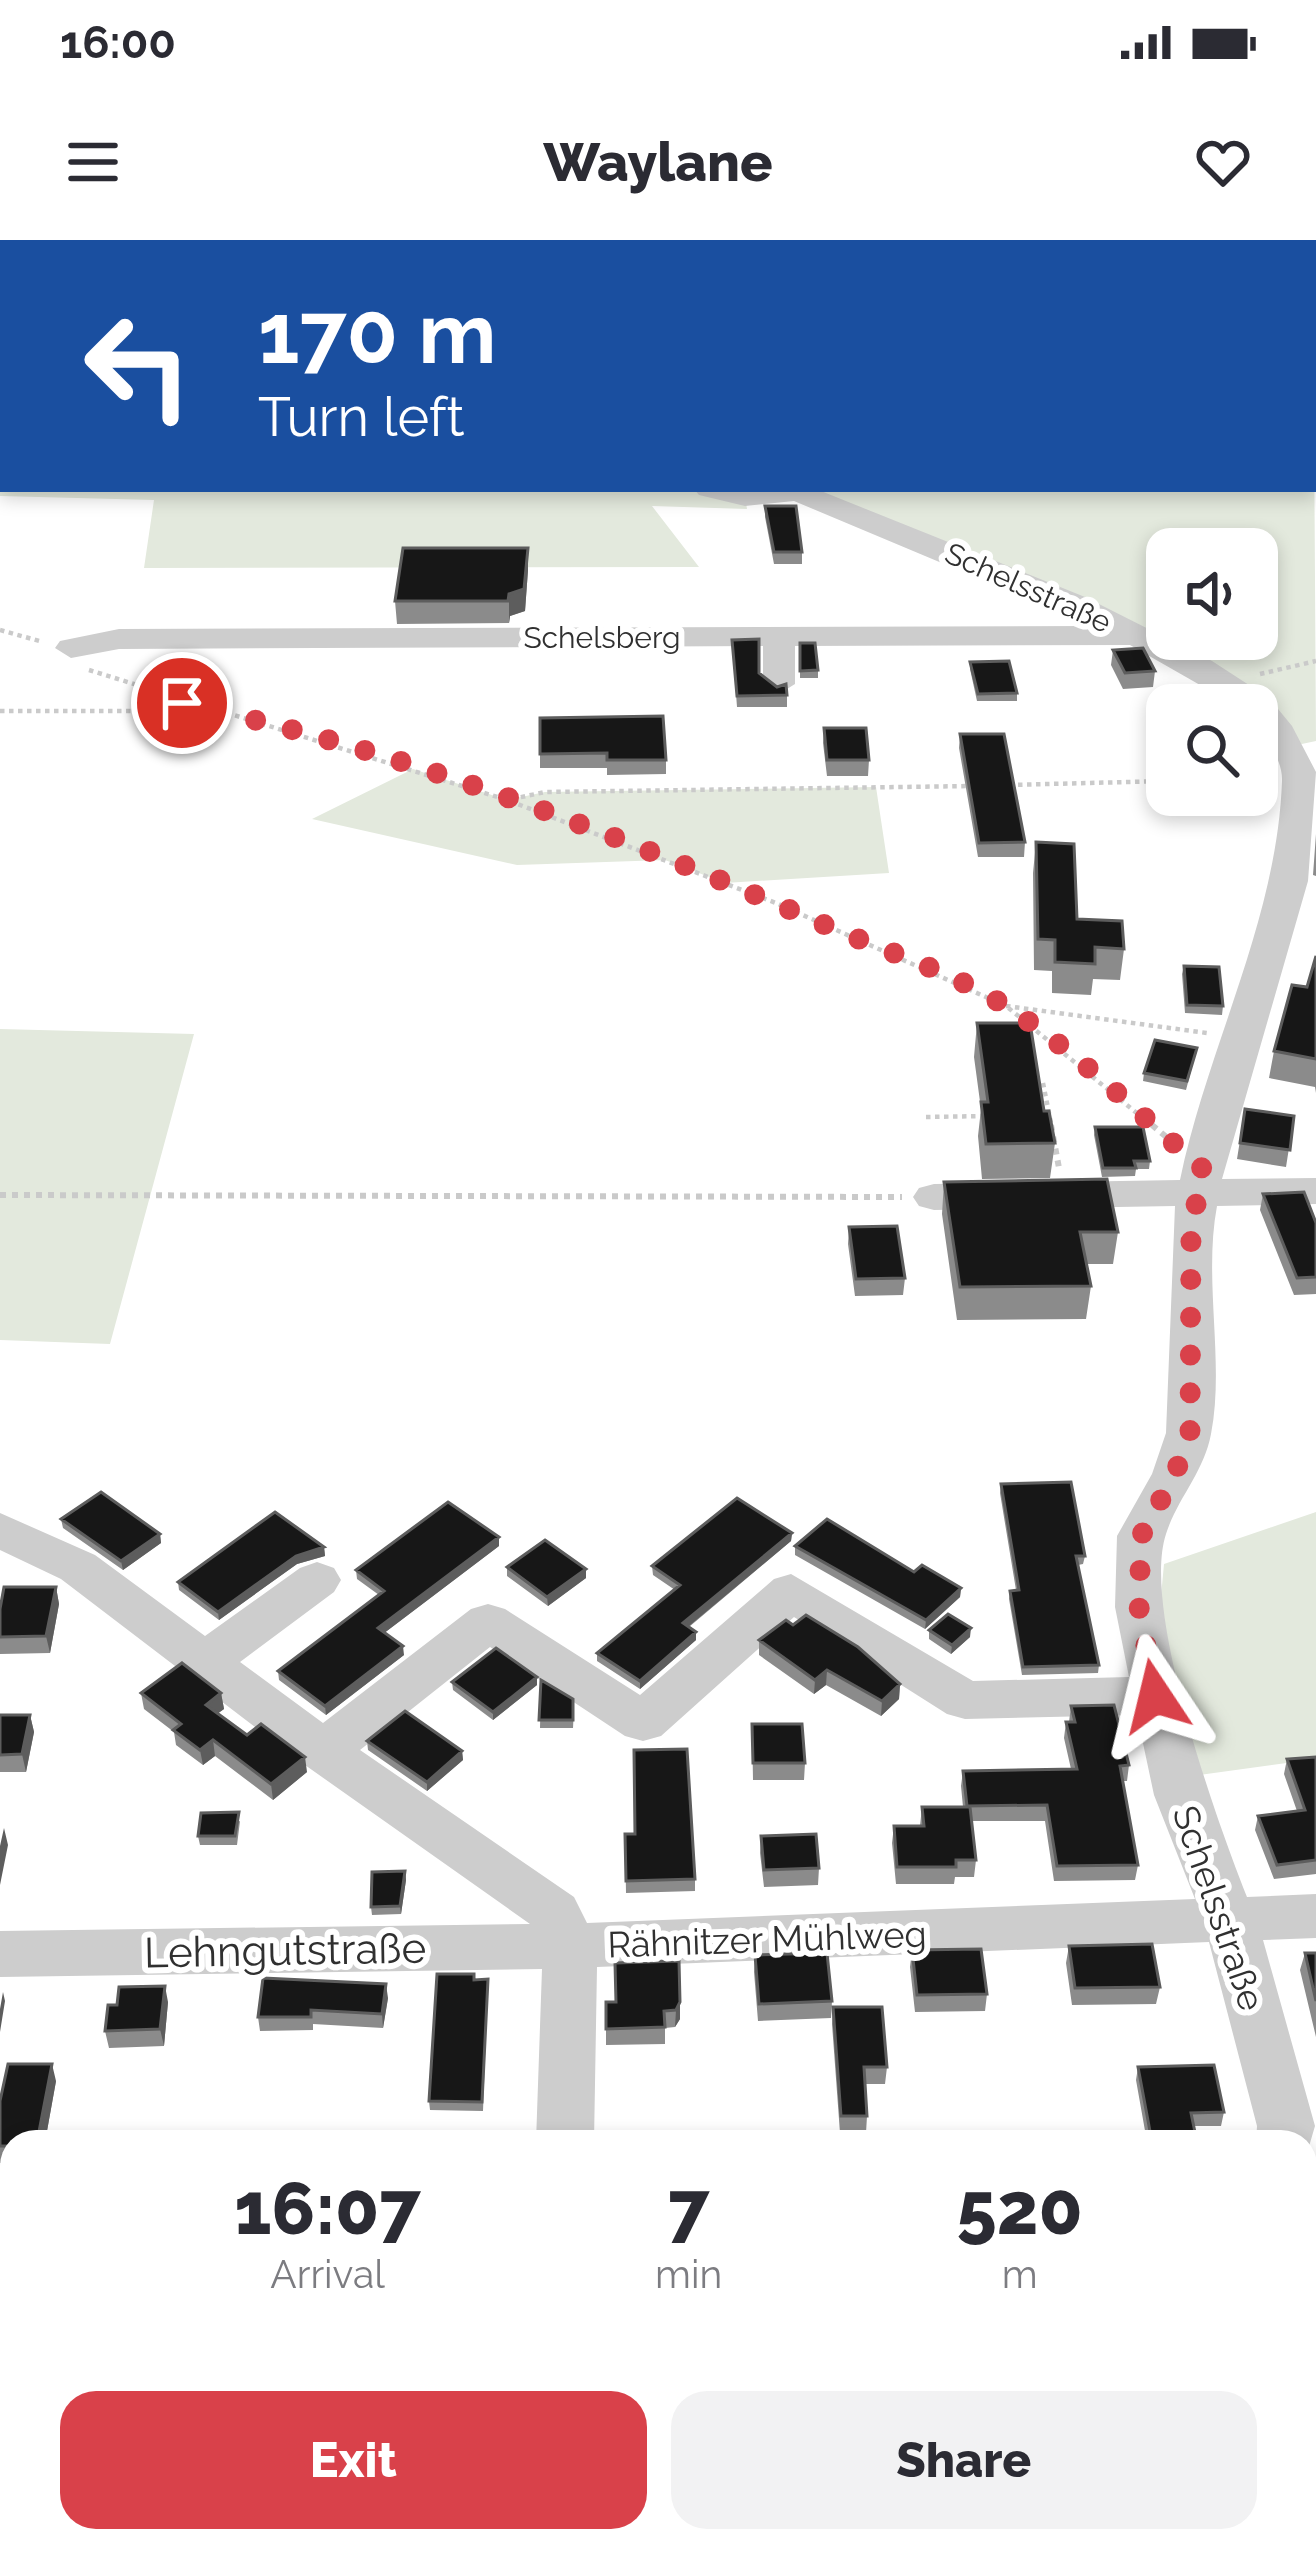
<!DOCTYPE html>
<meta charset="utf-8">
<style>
body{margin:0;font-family:Raleway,sans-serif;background:#f2f2f3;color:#2b2b33;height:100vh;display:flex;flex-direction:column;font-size:45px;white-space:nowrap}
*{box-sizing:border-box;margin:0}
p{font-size:39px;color:#7c7c81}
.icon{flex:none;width:66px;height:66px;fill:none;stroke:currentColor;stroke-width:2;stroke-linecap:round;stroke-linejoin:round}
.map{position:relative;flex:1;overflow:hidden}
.side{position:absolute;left:0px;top:1890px;width:1317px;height:423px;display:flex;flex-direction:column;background:#fff;border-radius:36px 36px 0 0;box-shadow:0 6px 18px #0003}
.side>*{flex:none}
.hud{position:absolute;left:0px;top:0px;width:1317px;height:252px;box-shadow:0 6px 18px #0003;background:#1a4fa0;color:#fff;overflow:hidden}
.fabs{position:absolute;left:1146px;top:288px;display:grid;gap:24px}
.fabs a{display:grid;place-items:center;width:132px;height:132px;border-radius:24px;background:#fff;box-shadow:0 6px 18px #0003;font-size:60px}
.pin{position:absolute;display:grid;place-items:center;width:102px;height:102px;color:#fff;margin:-51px;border:6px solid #fff;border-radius:50%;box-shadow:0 3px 12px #0007}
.me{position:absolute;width:132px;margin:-66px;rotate:350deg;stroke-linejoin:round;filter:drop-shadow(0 0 9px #0008)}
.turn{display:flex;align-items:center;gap:42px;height:252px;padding:0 60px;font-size:54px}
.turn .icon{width:156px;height:156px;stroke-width:2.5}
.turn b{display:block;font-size:84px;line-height:102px}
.eta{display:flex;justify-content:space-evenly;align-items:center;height:204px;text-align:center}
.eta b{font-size:72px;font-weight:800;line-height:84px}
.primary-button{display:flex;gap:24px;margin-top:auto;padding:24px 60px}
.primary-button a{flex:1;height:138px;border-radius:36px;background:#d9414a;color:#fff;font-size:48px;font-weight:800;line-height:138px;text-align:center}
.primary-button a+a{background:#f2f2f3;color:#2b2b33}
.status{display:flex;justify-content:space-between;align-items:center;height:84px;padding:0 60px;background:#fff;direction:ltr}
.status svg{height:33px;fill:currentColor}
header{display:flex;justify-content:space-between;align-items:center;height:156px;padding:0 60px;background:#fff;font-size:54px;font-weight:800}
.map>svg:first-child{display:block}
</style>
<div class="status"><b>16:00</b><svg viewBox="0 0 49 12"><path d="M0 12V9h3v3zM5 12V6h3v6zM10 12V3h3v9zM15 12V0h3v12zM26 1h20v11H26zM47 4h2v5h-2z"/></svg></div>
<header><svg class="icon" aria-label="menu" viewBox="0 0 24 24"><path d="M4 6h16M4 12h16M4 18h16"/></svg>Waylane<svg class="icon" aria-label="heart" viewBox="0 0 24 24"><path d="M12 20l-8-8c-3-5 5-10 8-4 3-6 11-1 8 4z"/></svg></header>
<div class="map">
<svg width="1316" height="2312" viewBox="0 0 1316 2312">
<rect width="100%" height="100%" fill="#fff"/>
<!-- green -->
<path fill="#e3e9dd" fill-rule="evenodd" d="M 0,0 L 397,0 L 400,3 L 3,3 L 3,213 Z
M 425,0 L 1168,0 L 1172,3 L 428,3 Z
M 1314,179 L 1316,501 L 1297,505 L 1252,451 L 801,249 L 1314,249 ZM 1167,309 L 1257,309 L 1257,399 L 1167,399 Z
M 0,227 L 3,249 L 709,249 L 745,257 L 747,269 L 652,266 L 699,327 L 144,328 L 154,260 L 0,256 Z
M 413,529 L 507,560 L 545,552 L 876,547 L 889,633 L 725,643 L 665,620 L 517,625 L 312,579 Z
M 0,789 L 194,794 L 110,1104 L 0,1100 Z
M 1316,1272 L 1316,1519 L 1192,1536 L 1160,1367 L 1164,1324 Z"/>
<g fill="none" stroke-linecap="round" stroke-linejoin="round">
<!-- stream -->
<path stroke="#cedfea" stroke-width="6" d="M 1134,0 L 1138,3"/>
<!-- path-far1 -->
<path stroke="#cacaca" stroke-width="4.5" stroke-dasharray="4.5 4.5" stroke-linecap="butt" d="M 0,390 L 43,402
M 89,430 L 507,560 L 776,663 L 1006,766 L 1155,888
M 1260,434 L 1316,421
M 0,471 L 168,471 L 182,463
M 1009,545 L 1167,541
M 512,559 L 545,552 L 971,546
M 1006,766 L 1207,793
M 1043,843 L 1052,888
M 926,877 L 986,876"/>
<!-- path -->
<path stroke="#cacaca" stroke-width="6" stroke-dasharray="6 6" stroke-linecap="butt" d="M 1051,885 L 1059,928
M 1152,885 L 1177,906
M 0,955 L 902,957"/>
<!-- minor -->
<path fill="#cdcdcd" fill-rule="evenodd" d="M 388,0 L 415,0 L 417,3 L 391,3 Z
M 0,58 L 3,58 L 3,74 L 0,74 Z
M 0,208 L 3,209 L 3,227 L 0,226 Z
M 694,249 L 816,249 L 1085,357 L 1212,421 L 1269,458 L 1292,486 L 1316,532 L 1308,641 L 1222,939 L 1316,938 L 1316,964 L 1217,966 C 1203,1040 1225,1122 1211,1194 C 1204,1232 1177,1259 1166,1294 C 1141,1369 1217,1582 1247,1657 L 1316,1654 L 1316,1698 L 1263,1700 L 1315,1886 L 1305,1920 L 1305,1902 L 1256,1902 L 1257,1886 L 1209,1702 L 597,1727 L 594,1902 L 536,1902 L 542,1729 L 0,1737 L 0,1691 L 530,1684 L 305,1525 L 61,1339 L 0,1310 L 0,1273 L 95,1315 L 205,1396 L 300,1328 L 317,1322 L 334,1328 L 341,1340 L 334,1352 L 240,1422 L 323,1483 L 471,1369 L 488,1364 L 505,1369 L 640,1455 L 774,1339 L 791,1334 L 973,1441 L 1129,1437 L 1115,1367 L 1117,1296 L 1152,1234 L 1166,1193 L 1175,966 L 934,970 L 919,966 L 913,957 L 919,948 L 934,944 L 1180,940 C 1208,805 1277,681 1282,541 C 1283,514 1257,493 1257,465 L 1235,465 L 1130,405 L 795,406 L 795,444 L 779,454 L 763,444 L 763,406 L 119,409 L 71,418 L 55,408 L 60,401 L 119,389 L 1092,386 L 794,261 L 745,266 L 699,255 ZM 794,1377 L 947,1474 L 965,1479 L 1137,1475 L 1154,1555 L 1195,1659 L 587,1683 L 574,1657 L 360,1510 L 490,1407 L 625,1496 L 643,1501 L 661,1496 Z
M 522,2301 L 586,2301 L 586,2312 L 522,2312 Z
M 1150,2301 L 1215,2301 L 1211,2312 L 1146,2312 Z"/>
</g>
<!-- wall -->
<path fill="#8b8b8b" d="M 765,266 L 802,312 L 802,324 L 774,324 L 765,277 Z
M 528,308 L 528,330 L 525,371 L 510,376 L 509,383 L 397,384 L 395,361 Z
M 732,400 L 759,433 L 787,455 L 787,467 L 737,467 Z
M 800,403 L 818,430 L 818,438 L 800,438 Z
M 1113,410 L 1155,431 L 1153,447 L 1123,449 L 1111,425 Z
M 970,422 L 1017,453 L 1017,461 L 977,461 L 970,429 Z
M 540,478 L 666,520 L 666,534 L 607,535 L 607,528 L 540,528 Z
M 824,488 L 869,520 L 868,536 L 827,536 L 823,503 Z
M 960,494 L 1025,602 L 1024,617 L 978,617 L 959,508 Z
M 1316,594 L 1316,636 L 1313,635 Z
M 1036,602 L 1077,679 L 1124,709 L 1120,740 L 1093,739 L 1091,755 L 1052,753 L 1052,731 L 1034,730 L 1033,633 Z
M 1316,716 L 1316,853 L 1315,847 L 1269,838 L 1274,811 L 1307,747 Z
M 1184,726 L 1223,766 L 1222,775 L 1185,773 L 1182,734 Z
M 977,783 L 1044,871 L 1055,903 L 1050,938 L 982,939 L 978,896 L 981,869 L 974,817 Z
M 1197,808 L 1186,850 L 1143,841 L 1144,833 Z
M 1245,869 L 1294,876 L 1286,927 L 1237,919 Z
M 1095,887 L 1150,921 L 1149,929 L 1136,929 L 1135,936 L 1102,937 L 1094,895 Z
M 944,942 L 1118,992 L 1113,1024 L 1086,1024 L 1091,1046 L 1086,1079 L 957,1080 L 942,974 Z
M 1263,954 L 1316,983 L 1316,1054 L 1294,1055 L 1260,970 Z
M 849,987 L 905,1038 L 903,1055 L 855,1056 L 848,1004 Z
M 1001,1244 L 1085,1316 L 1083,1324 L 1078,1325 L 1099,1425 L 1098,1433 L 1022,1435 L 1009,1359 L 1010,1351 L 1016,1350 L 1000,1253 Z
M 61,1279 L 160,1294 L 161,1303 L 123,1330 L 63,1288 Z
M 792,1293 L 791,1301 L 689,1387 L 696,1392 L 696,1400 L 640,1449 L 597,1421 L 597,1413 L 675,1350 L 653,1335 L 652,1326 Z
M 499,1306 L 384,1393 L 404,1415 L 326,1475 L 279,1440 L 278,1431 L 379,1355 L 357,1339 L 356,1330 Z
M 795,1306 L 961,1348 L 960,1357 L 925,1389 L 795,1315 Z
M 324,1307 L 325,1316 L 297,1324 L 219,1380 L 179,1350 L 178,1342 Z
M 507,1327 L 586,1338 L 548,1366 L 507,1336 Z
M 56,1347 L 59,1364 L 50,1413 L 0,1414 L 0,1369 Z
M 793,1385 L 900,1444 L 899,1459 L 881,1476 L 826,1445 L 814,1454 L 759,1415 L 759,1400 Z
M 929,1390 L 970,1397 L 951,1414 L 929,1399 Z
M 537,1437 L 537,1445 L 493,1480 L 453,1450 L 452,1442 Z
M 541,1440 L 574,1468 L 573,1488 L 540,1488 Z
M 141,1453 L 221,1453 L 224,1469 L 218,1473 L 247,1495 L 307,1532 L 273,1560 L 215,1516 L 203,1525 L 176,1505 L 174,1492 L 144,1469 Z
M 1071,1466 L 1129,1525 L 1127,1541 L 1123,1541 L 1138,1625 L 1135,1640 L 1054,1641 L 1045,1581 L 972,1581 L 976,1620 L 974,1637 L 955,1637 L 954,1644 L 896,1644 L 892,1603 L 894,1586 L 920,1586 L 922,1567 L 963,1567 L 961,1546 L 963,1531 L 1071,1529 L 1064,1498 L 1066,1482 L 1069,1482 Z
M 0,1475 L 30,1475 L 34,1492 L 26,1532 L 0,1532 Z
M 752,1484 L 805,1523 L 804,1540 L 753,1540 Z
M 367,1501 L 462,1511 L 463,1520 L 427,1551 L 368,1510 Z
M 1316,1517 L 1316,1634 L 1274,1639 L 1255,1590 L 1258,1576 L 1297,1571 L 1284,1534 L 1287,1519 Z
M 240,1581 L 237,1605 L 200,1605 L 198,1596 Z
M 625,1594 L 635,1594 L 695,1639 L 695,1651 L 626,1653 Z
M 761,1596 L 819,1628 L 818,1645 L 764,1647 L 760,1613 Z
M 405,1631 L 406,1640 L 401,1674 L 372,1675 L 371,1667 Z
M 1069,1706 L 1160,1747 L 1156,1764 L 1072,1765 L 1066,1723 Z
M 912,1710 L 987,1754 L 985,1771 L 915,1772 L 910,1727 Z
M 1305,1713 L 1316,1713 L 1316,1797 L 1300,1730 Z
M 755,1715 L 832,1761 L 831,1778 L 758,1781 L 754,1732 Z
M 679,1721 L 680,1779 L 675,1787 L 665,1788 L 665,1804 L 606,1805 L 606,1762 L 616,1762 Z
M 488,1739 L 483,1871 L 430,1870 L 429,1861 L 474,1740 Z
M 388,1758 L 383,1788 L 313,1784 L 313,1790 L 260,1791 L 258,1777 Z
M 168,1762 L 164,1806 L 109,1808 L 105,1791 Z
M 833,1767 L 887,1827 L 885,1844 L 865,1844 L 867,1876 L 866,1893 L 840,1893 L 832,1784 Z
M 1138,1827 L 1224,1872 L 1221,1886 L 1194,1886 L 1197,1902 L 1147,1902 L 1136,1840 Z
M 56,1841 L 45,1902 L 12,1902 L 12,1923 L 0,1923 L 0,1861 Z
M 307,2301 L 417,2301 L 416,2312 L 309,2312 Z"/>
<!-- shaded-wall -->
<path fill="#5d5d5d" d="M 528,308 L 528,330 L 525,371 L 510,376 L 509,383 L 509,354 Z
M 792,1293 L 791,1301 L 683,1391 L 683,1383 Z
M 160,1294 L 161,1303 L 123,1330 L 121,1321 Z
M 499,1297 L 499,1306 L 379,1397 L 378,1388 Z
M 324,1307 L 325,1316 L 297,1324 L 219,1380 L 218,1372 L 296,1316 Z
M 586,1329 L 586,1338 L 548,1366 L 547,1357 Z
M 56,1347 L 59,1364 L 50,1413 L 46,1396 Z
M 961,1348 L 960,1357 L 925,1389 L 926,1380 Z
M 971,1388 L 970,1397 L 951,1414 L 952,1405 Z
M 696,1392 L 696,1400 L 640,1449 L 640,1441 Z
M 403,1406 L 404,1415 L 326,1475 L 325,1466 Z
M 827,1430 L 826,1445 L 814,1454 L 815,1440 Z
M 537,1437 L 537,1445 L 493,1480 L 493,1472 Z
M 900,1444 L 899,1459 L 881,1476 L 882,1461 Z
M 221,1453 L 224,1469 L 209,1480 L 206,1465 Z
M 30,1475 L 34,1492 L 26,1532 L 22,1514 Z
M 213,1500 L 215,1516 L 203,1525 L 200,1510 Z
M 462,1511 L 463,1520 L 427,1551 L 427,1542 Z
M 305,1517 L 307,1532 L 273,1560 L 271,1544 Z
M 4,1588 L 8,1605 L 0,1645 L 0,1606 Z
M 405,1631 L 406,1640 L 401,1674 L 400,1666 Z
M 386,1744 L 388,1758 L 383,1788 L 382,1774 Z
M 165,1746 L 168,1762 L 164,1806 L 160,1789 Z
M 3,1752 L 5,1761 L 0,1792 L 0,1769 Z
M 680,1762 L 680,1779 L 675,1787 L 676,1770 Z
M 52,1824 L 56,1841 L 45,1902 L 37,1902 Z
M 183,2301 L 189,2301 L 189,2312 L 182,2312 Z"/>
<!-- building -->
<path fill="#171717" stroke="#5d5d5d" stroke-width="3" d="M 765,266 L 796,266 L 802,312 L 774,312 Z
M 403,308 L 528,308 L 524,349 L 509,354 L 508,361 L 395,361 Z
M 759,399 L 759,433 L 777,447 L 786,444 L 787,455 L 737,456 L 732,400 Z
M 800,403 L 815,403 L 818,430 L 800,431 Z
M 1143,408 L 1155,431 L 1125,433 L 1113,410 Z
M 1009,421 L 1017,453 L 978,454 L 970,422 Z
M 663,476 L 666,520 L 607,520 L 607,513 L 540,514 L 540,478 Z
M 824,488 L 866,488 L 869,520 L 827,520 Z
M 960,494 L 1004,494 L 1025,602 L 979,603 Z
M 1036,602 L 1074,604 L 1077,679 L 1122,681 L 1124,709 L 1095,707 L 1095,724 L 1055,722 L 1055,700 L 1038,699 Z
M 1316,716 L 1316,819 L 1274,811 L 1292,745 L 1307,747 Z
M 1184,726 L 1219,727 L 1223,766 L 1187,765 Z
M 977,783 L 1030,783 L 1044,871 L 1049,871 L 1055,903 L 986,904 L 981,862 L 988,862 Z
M 1155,800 L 1197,808 L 1187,841 L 1144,833 Z
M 1245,869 L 1294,876 L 1290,910 L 1240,903 Z
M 1095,887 L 1143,887 L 1150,921 L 1134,921 L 1136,928 L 1103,928 Z
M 1107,939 L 1118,992 L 1080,992 L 1091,1046 L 960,1047 L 944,942 Z
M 1304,952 L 1316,983 L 1316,1037 L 1297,1038 L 1263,954 Z
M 897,986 L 905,1038 L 856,1039 L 849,987 Z
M 1071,1242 L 1085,1316 L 1076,1316 L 1099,1425 L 1023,1427 L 1010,1351 L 1019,1350 L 1001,1244 Z
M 101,1252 L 160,1294 L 121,1321 L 61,1279 Z
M 737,1258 L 792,1293 L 683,1383 L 696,1392 L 640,1441 L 597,1413 L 680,1345 L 652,1326 Z
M 448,1262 L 499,1297 L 378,1388 L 403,1406 L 325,1466 L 278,1431 L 384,1351 L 356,1330 Z
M 275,1272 L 324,1307 L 296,1316 L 218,1372 L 178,1342 Z
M 827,1279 L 914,1332 L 922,1325 L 961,1348 L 926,1380 L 795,1306 Z
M 545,1300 L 586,1329 L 547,1357 L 507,1327 Z
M 4,1347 L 56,1347 L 46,1396 L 0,1397 L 0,1369 Z
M 948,1374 L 971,1388 L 952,1405 L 929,1390 Z
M 806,1375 L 858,1407 L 900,1444 L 882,1461 L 827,1430 L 815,1440 L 759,1400 L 786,1380 L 793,1385 Z
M 496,1408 L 537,1437 L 493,1472 L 452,1442 Z
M 182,1423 L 221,1453 L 206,1465 L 247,1495 L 261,1484 L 305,1517 L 271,1544 L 213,1500 L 200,1510 L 173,1490 L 181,1484 L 141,1453 Z
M 541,1440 L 573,1459 L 573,1480 L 539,1480 Z
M 1114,1465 L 1129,1525 L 1120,1526 L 1138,1625 L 1057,1626 L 1047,1565 L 967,1566 L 963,1531 L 1077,1529 L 1066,1482 L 1075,1482 L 1071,1466 Z
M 405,1471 L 462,1511 L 427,1542 L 367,1501 Z
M 0,1475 L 30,1475 L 22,1514 L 0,1515 Z
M 752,1484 L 802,1484 L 805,1523 L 753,1523 Z
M 687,1509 L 695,1639 L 626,1641 L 625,1594 L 635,1594 L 634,1510 Z
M 1316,1517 L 1316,1620 L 1277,1625 L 1258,1576 L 1305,1570 L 1287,1519 Z
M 922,1567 L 970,1567 L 976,1620 L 956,1620 L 956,1627 L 897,1627 L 894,1586 L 924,1586 Z
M 239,1572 L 235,1596 L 198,1596 L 201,1573 Z
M 816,1594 L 819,1628 L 764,1630 L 761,1596 Z
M 405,1631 L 400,1666 L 371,1667 L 372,1632 Z
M 1152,1704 L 1160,1747 L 1075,1748 L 1069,1706 Z
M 981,1709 L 987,1754 L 917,1755 L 912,1710 Z
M 827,1713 L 832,1761 L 759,1764 L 755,1715 Z
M 1305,1713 L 1316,1713 L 1316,1761 Z
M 679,1721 L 680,1762 L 676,1770 L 664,1771 L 665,1787 L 606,1789 L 606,1762 L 616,1762 L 615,1723 Z
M 437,1734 L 474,1734 L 474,1740 L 488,1739 L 482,1862 L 429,1861 Z
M 263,1738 L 386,1744 L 382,1774 L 311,1770 L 311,1777 L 258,1777 Z
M 165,1746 L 160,1789 L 105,1791 L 108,1765 L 117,1765 L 119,1747 Z
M 833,1767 L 882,1767 L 887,1827 L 864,1827 L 867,1876 L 841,1876 Z
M 8,1824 L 52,1824 L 37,1902 L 12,1902 L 12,1906 L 0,1906 L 0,1861 Z
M 1214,1825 L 1224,1872 L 1191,1873 L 1197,1902 L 1152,1902 L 1138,1827 Z
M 1314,2296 L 1316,2312 L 1269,2312 L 1266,2301 L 1305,2301 L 1305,2297 Z
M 113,2301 L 183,2301 L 182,2312 L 112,2312 Z
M 344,2301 L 414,2301 L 413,2312 L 344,2312 Z
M 605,2301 L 719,2301 L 720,2312 L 597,2312 Z
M 831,2301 L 985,2301 L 989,2312 L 831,2312 Z
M 1022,2301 L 1135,2301 L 1135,2312 L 1023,2312 Z"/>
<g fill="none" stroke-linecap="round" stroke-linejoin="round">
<!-- route -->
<path stroke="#d9414a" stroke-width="21" stroke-dasharray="0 37.8" d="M 182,463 C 402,510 619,595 825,685 C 884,711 953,732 1007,767 C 1077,812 1140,875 1203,929 L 1191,990 L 1190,1192 L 1175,1234 L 1141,1296 L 1139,1367 L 1155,1456"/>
</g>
<g text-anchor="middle" stroke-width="12" stroke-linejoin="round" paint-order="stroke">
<!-- far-street labels -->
<g font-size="30" fill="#303030" stroke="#fff">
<text transform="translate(1028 348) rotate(24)" y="10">Schelsstraße</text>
<text x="602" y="408">Schelsberg</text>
</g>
<!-- street labels -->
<g font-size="36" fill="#303030" stroke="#fff">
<text transform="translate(1219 1668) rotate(71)" y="13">Schelsstraße</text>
<text transform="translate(767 1699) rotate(-2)" y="13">Rähnitzer Mühlweg</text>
</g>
<!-- near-street labels -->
<g font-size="42" fill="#303030" stroke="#fff">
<text transform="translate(285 1710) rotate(-1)" y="15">Lehngutstraße</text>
</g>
</g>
</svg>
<div class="fabs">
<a><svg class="icon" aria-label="sound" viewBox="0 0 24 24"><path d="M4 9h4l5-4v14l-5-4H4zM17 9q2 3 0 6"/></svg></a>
<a><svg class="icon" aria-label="search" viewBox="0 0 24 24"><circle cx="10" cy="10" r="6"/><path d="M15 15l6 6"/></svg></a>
</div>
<div class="pin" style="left:182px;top:463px;background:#d93025"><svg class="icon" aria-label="arrive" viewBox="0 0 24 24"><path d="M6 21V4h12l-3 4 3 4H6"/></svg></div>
<svg class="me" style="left:1155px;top:1456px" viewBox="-20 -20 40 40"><path d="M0-17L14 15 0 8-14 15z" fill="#d9414a" stroke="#fff" stroke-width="4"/></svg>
<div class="hud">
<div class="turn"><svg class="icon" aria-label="left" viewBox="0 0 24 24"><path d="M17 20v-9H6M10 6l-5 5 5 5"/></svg><div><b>170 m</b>Turn left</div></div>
</div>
<section class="side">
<div class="eta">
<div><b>16:07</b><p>Arrival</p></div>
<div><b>7</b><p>min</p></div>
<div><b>520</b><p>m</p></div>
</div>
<div class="primary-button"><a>Exit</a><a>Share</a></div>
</section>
</div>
